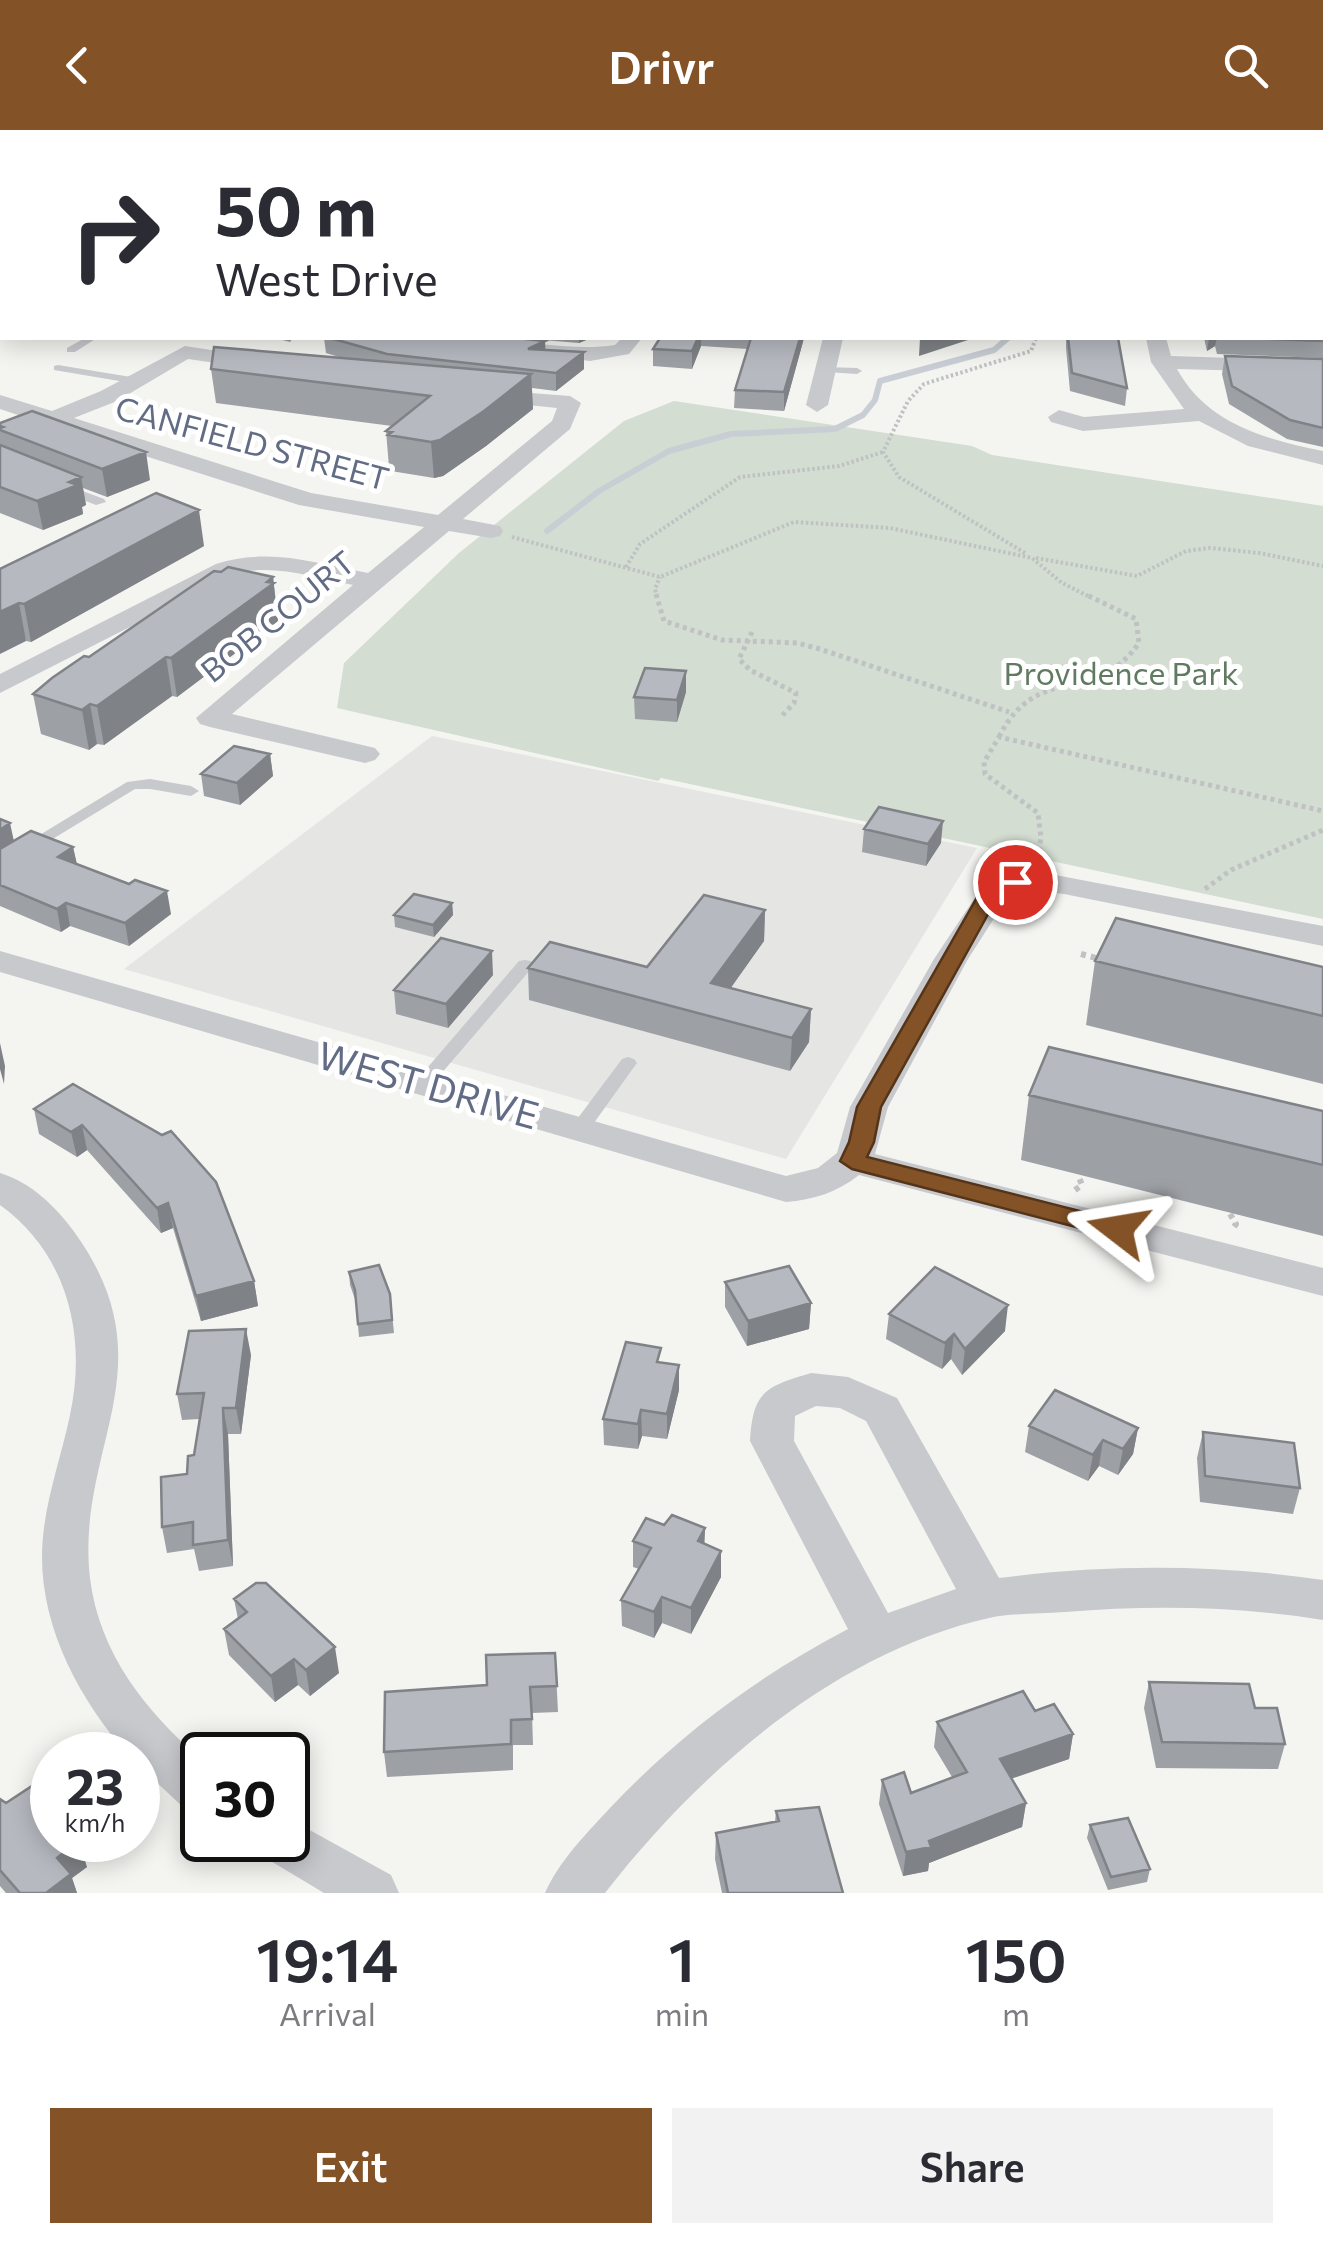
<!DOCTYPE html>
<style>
body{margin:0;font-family:Commissioner,sans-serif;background:#f2f2f3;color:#2b2b33;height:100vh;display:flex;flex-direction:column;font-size:38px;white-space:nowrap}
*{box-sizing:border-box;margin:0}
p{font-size:32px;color:#7c7c81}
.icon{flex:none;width:55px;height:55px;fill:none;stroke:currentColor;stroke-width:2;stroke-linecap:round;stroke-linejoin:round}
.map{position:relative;height:1763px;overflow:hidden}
.panel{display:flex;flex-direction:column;background:#fff;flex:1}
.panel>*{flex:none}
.hud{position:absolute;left:0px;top:0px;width:1325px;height:210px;box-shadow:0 5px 25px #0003;background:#fff;color:#2b2b33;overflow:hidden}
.speed{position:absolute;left:30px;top:1602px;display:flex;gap:20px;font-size:50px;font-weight:700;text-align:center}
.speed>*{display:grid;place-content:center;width:130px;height:130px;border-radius:50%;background:#fff;box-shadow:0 5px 25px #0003;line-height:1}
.speed small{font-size:25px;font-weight:400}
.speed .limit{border:5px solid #111;border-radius:15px;background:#fff;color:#111}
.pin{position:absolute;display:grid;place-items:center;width:85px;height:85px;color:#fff;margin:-42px;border:5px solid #fff;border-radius:50%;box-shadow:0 2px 10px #0007}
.me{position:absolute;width:110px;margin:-55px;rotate:284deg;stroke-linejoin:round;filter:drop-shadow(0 0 8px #0008)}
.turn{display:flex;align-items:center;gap:35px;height:210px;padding:0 50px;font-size:45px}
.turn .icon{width:130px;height:130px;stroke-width:2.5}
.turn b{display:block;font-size:70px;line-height:85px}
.eta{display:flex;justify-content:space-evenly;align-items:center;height:170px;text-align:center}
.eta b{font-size:60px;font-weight:600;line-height:70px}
.button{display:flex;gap:20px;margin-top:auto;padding:20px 50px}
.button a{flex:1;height:115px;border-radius:0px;background:#835226;color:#fff;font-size:40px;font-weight:600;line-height:115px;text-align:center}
.button a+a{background:#f2f2f3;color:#2b2b33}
header{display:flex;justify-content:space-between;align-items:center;height:130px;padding:0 50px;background:#835226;color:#fff;font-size:45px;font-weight:600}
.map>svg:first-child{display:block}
</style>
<header><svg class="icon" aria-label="back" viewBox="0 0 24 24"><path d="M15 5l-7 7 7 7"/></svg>Drivr<svg class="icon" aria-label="search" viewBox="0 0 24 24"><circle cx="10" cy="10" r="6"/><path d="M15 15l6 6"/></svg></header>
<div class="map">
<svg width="1323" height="1763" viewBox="0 0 1323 1763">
<rect width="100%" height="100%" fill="#f4f5f1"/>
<!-- built -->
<path fill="#e5e5e4" d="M 820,0 L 1323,0 L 1323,56 L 1322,2 Z
M 432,606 L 977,718 L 786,1029 L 124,839 Z"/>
<!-- green -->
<path fill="#d3ddd1" d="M 674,271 L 972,316 L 992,325 L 1323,376 L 1323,789 L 685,653 L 661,648 L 658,651 L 337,578 L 344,533 L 459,423 L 624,291 Z"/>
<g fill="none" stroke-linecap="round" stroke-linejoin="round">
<!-- stream -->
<path stroke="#c9ced5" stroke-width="6" d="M 547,401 L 599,361 L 669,321 L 731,304 L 835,299 L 863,285 L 875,270 L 880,251 L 994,220 L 1008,208"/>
<defs>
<path id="primary" d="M 155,2 L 161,0
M 0,167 L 2,162"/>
</defs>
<!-- primary casing -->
<use href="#primary" stroke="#bbbdc2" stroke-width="60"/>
<!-- path-far2 -->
<path stroke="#c0c1c3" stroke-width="4" stroke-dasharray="2.5 2.5" stroke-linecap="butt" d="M 512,407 L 660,447 L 794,392 L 890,398 L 1032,428 L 1062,453 L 1090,467
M 1025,423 L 899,347 L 883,322 L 908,271 L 924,254 L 1031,221 L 1036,208
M 1036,428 L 1137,446 L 1186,421 L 1210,418 L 1259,423 L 1323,436
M 626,437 L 640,414 L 740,347 L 839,336 L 883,322
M 657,467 L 655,459 L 660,447"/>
<!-- path-far1 -->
<path stroke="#c0c1c3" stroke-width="5" stroke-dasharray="4 4" stroke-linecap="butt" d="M 656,464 L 664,491 L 722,510 L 797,513 L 820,519 L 1009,582
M 752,502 L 739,529 L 750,540 L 796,563 L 794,573 L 781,587
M 999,607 C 1037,531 1094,577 1139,513 L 1136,489 L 1085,464
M 1037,729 L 1041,708 L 1038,683 L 985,644 L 984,632 L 999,607 L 1323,681
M 1205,759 L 1231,740 L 1323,700"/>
<!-- path -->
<path stroke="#c0c1c3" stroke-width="6" stroke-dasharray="5 5" stroke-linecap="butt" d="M 1081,824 L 1104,830
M 1075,1060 L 1082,1055 L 1078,1045
M 1230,1084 L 1236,1094 L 1232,1100"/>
<!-- lane -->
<path fill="#c7c9cd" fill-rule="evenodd" d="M 85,208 L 97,208 L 75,222 L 67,222 L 67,218 Z
M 58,235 L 137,248 L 142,251 L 137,254 L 54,240 L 54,236 Z
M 822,237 L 857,238 L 862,241 L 857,244 L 826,242 L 822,241 Z
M 64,354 L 104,369 L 106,372 L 96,375 L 60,361 L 58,358 Z
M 150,649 L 191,656 L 199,661 L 191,666 L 150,659 L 135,659 L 0,741 L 0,729 L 127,652 Z
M 525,830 L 531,831 L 533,835 L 531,839 L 428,959 L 416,959 L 413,955 L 416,951 L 519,831 Z
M 628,927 L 634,929 L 637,933 L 634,937 L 586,1004 L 572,1004 L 570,1000 L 572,996 L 622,929 Z"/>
<!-- street -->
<path fill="#c7c9cd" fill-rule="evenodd" d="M 1322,55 L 1323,55 L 1323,65 L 1322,65 Z
M 0,125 L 2,125 L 2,137 L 0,137 Z
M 453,208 C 507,205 562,223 615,215 L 622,208 L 642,208 L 629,224 L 590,231 L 463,214 Z
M 823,208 L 843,208 L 828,275 L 817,282 L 806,275 Z
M 1146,208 L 1166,208 L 1171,226 L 1323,231 L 1323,243 L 1177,239 C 1207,294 1265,309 1323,321 L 1323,335 L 1248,316 L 1199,291 L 1083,301 L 1051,292 L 1048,287 L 1059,280 L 1084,287 L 1184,279 L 1151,232 Z
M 185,216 L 257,227 L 268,233 L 257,239 L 188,229 L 117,271 L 74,288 L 311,363 L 438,385 L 552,291 L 557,278 L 487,271 L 476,264 L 479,259 L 570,266 L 581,273 L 570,299 L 463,389 L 500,396 L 503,401 L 500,406 L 491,408 L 449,401 L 232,584 L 375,618 L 380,624 L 375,630 L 365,633 L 210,597 L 200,594 L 196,588 L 353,455 C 315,448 272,433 234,444 L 0,563 L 0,544 L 216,434 C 271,417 313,433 368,443 L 424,397 L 299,375 L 54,297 L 0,318 L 0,303 L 33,290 L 0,279 L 0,265 L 52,281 L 101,261 Z
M 1029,740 L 1323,796 L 1323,816 L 1064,764 L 1029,760 L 1009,765 L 968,829 L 888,977 L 875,1024 L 1323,1138 L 1323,1166 L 859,1045 C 838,1062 813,1070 786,1072 L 0,842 L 0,821 L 786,1046 L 818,1038 L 837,1023 L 850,977 L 934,829 L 986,751 Z
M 0,1043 C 31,1052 57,1078 75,1103 C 171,1237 75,1317 90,1448 C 99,1523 146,1582 202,1630 L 202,1685 L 184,1678 L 138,1635 L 138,1625 L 128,1625 C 81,1571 42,1501 42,1427 C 42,1378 60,1333 70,1285 C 87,1206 68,1124 0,1075 Z
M 811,1243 L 848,1247 L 897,1268 L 999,1448 C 1106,1434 1216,1434 1323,1450 L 1323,1490 C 1237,1476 1152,1475 1065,1482 C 1039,1484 1013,1483 989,1488 C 834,1523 700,1641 605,1763 L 545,1763 C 559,1731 586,1704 610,1678 C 679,1605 758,1546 848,1499 L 750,1311 C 753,1262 764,1257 811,1243 ZM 816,1276 L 840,1278 L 866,1291 L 956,1459 L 888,1483 L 794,1311 L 795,1286 Z
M 288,1688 L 391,1745 L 399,1763 L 324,1763 L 264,1727 L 257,1710 L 288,1710 Z"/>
<!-- primary -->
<use href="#primary" stroke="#fff" stroke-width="55"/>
</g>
<!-- wall -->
<path fill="#9da0a5" d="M 0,14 L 2,14 L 2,29 L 0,29 Z
M 1323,160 L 1323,228 L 1217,224 L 1215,216 L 1207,221 L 1204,208 L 1322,208 Z
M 275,208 L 293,208 L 290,212 Z
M 324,208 L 591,208 L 579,213 L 519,208 L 545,220 L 584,222 L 584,239 L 556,261 L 532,258 L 533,279 L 486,316 L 443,346 L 434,348 L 391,341 L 391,337 L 389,337 L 386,301 L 392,296 L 216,273 L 211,239 L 342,228 L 326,223 Z
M 660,208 L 804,208 L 784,281 L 734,278 L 735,260 L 748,219 L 701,216 L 692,239 L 653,236 L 653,219 Z
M 1066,208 L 1118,208 L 1127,258 L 1125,276 L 1070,261 L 1066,218 Z
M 1225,226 L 1323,229 L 1323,317 L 1287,309 L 1229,274 L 1222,244 Z
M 0,293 L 150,350 L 107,367 L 83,358 L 86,375 L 82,377 L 83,384 L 43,400 L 0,383 Z
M 204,416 L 31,512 L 26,511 L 0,439 Z
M 221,442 L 273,447 L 278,491 L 177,567 L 172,566 L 104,615 L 97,614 L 89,620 L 41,604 L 33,564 Z
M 686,541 L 686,562 L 677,592 L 635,589 L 634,567 Z
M 270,624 L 273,646 L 240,675 L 204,666 L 201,644 Z
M 0,689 L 14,711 L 73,717 L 77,734 L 171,784 L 129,816 L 70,796 L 61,802 L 0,776 Z
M 864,699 L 941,713 L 926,736 L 862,722 Z
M 452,773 L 453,785 L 434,807 L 395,797 L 394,785 Z
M 765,780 L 764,811 L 730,858 L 811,879 L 809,912 L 790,941 L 529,870 L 528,838 L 647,837 Z
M 1095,831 L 1323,837 L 1323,954 L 1086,895 Z
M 493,845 L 448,898 L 396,884 L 394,860 Z
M 73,954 L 254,1151 L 258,1176 L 201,1191 L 173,1098 L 161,1103 L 87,1020 L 77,1027 L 39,1004 L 34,979 Z
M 1029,965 L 1323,981 L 1323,1106 L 1021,1030 Z
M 349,1142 L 390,1164 L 394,1203 L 359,1207 L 356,1172 L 350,1155 Z
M 725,1152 L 811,1173 L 809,1199 L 747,1216 L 725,1177 Z
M 889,1184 L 1005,1201 L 962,1245 L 951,1229 L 942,1239 L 886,1209 Z
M 251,1225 L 241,1304 L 228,1304 L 233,1436 L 199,1441 L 194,1419 L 167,1423 L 162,1397 L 187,1344 L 194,1325 L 199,1289 L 182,1290 L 177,1264 Z
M 661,1232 L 679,1235 L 679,1260 L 667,1309 L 642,1306 L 638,1319 L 604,1315 L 603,1289 Z
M 1029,1296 L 1138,1298 L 1133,1324 L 1118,1345 L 1099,1336 L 1088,1351 L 1025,1322 Z
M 1203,1302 L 1300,1358 L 1293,1384 L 1200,1372 L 1197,1328 Z
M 664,1395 L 705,1398 L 704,1414 L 721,1421 L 721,1447 L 691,1504 L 662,1493 L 654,1508 L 622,1496 L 621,1470 L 639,1439 L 633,1437 L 633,1411 Z
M 234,1469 L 339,1543 L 310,1566 L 298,1555 L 275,1572 L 229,1525 L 224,1499 L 238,1489 Z
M 555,1523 L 558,1582 L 532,1583 L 533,1615 L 513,1615 L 513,1640 L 387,1647 L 384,1622 L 487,1555 Z
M 1149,1552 L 1255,1578 L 1285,1614 L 1278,1639 L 1156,1638 L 1144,1578 Z
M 1035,1581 L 1073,1604 L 1069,1629 L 1011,1648 L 1026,1673 L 1022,1697 L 929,1733 L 928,1741 L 903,1746 L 879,1674 L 882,1650 L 911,1663 L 952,1647 L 934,1617 L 937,1592 Z
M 0,1669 L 87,1737 L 72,1748 L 77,1763 L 6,1763 L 0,1756 Z
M 776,1681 L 843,1763 L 722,1763 L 715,1729 L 716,1703 L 775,1692 Z
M 1090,1695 L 1150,1739 L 1147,1752 L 1108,1760 L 1087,1708 Z"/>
<!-- shaded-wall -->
<path fill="#7f8286" d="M 28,0 L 44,0 L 42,2 L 26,2 Z
M 801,0 L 835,0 L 835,2 L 797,2 Z
M 579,208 L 591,208 L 579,213 Z
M 698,208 L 701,208 L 701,216 L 692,239 L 692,221 Z
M 800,208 L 804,208 L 784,281 L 784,262 Z
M 920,208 L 968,208 L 968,210 L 919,226 Z
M 1209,208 L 1217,208 L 1215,216 L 1207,221 Z
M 545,211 L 546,229 L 528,219 Z
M 584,222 L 584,239 L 556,261 L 556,243 Z
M 531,244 L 533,279 L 486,316 L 443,346 L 434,348 L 431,312 Z
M 146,322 L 150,350 L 107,367 L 102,339 Z
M 81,347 L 86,375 L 82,377 L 83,384 L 43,400 L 37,371 L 69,352 Z
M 199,380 L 204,416 L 31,512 L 24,474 Z
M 273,447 L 278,491 L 177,567 L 171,528 Z
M 19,473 L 26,511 L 0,524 L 0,482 Z
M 166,527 L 172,566 L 104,615 L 97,576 Z
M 686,541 L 686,562 L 677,592 L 677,570 Z
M 90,574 L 97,614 L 89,620 L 82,580 Z
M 270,624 L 273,646 L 240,675 L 237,653 Z
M 943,691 L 941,713 L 926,736 L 928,714 Z
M 10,693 L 15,716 L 0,726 L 0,700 Z
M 73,717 L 78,740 L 58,727 Z
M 167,761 L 171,784 L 129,816 L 125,793 Z
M 66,773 L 70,796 L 61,802 L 57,779 Z
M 452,773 L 453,785 L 434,807 L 433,795 Z
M 765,780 L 764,811 L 711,886 L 711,853 Z
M 492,821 L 493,845 L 448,898 L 446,874 Z
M 811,879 L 809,912 L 790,941 L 792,908 Z
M 0,913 L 5,936 L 4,954 L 0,939 Z
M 82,995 L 87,1020 L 77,1027 L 71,1002 Z
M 168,1073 L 173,1098 L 161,1103 L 157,1078 Z
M 254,1151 L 258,1176 L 201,1191 L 196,1166 Z
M 811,1173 L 809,1199 L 747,1216 L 748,1191 Z
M 1008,1175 L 1005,1201 L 962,1245 L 965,1219 Z
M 246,1199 L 251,1225 L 241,1304 L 236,1278 Z
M 954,1204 L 951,1229 L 942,1239 L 945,1213 Z
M 679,1235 L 679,1260 L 667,1309 L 667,1284 Z
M 223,1278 L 228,1304 L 233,1436 L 228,1410 Z
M 641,1280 L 642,1306 L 638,1319 L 638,1294 Z
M 1138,1298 L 1133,1324 L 1118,1345 L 1123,1319 Z
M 1103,1310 L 1099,1336 L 1088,1351 L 1093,1325 Z
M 705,1398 L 704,1424 L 698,1411 Z
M 721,1421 L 721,1447 L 691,1504 L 691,1478 Z
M 662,1467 L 662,1493 L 654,1508 L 654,1482 Z
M 335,1517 L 339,1543 L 310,1566 L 306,1540 Z
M 294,1529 L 298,1555 L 275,1572 L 271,1546 Z
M 1073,1604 L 1069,1629 L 996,1654 L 1000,1629 Z
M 1026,1673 L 1022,1697 L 929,1733 L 928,1741 L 903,1746 L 906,1722 L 929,1711 Z
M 79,1711 L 87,1737 L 72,1748 L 77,1763 L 46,1763 L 57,1728 Z"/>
<!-- building -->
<path fill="#b6bac0" stroke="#7f8286" stroke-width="2.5" d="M 3,0 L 28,0 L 26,2 L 3,2 Z
M 164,0 L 582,0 L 584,2 L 158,2 Z
M 651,0 L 801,0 L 797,2 L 646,2 Z
M 1322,160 L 1323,211 L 1247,208 L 1322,208 Z
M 330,208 L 516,208 L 545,211 L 528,219 L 584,222 L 556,243 L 387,224 Z
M 660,208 L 698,208 L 692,221 L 653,219 Z
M 751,208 L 800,208 L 784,262 L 735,260 Z
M 1068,208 L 1118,208 L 1127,258 L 1072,243 Z
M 214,217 L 531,244 L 484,281 L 440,310 L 431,312 L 388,305 L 392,302 L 386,301 L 430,266 L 211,239 Z
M 1225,226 L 1323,229 L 1323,298 L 1290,290 L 1232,256 Z
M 32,281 L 146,322 L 102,339 L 0,300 L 0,298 L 3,297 L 0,296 L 0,293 Z
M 0,315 L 81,347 L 69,352 L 78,355 L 37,371 L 0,357 Z
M 156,363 L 199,380 L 24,474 L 19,473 L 0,482 L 0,439 Z
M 228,437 L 273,447 L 267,452 L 274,453 L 171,528 L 166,527 L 97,576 L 90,574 L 82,580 L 33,564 L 52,548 L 84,526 L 89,527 L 214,441 L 221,442 Z
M 645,538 L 686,541 L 677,570 L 634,567 Z
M 234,616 L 270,624 L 237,653 L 201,644 Z
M 879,677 L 943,691 L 928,714 L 864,699 Z
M 0,689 L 10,693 L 0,700 Z
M 31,701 L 73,717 L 58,727 L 129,754 L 135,750 L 167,761 L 125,793 L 66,773 L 57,779 L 0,755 L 0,719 Z
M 414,764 L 452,773 L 433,795 L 394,785 Z
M 704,765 L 765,780 L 711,853 L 811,879 L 792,908 L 528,838 L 550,812 L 647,837 Z
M 1116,788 L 1323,837 L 1323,886 L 1095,831 Z
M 441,808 L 492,821 L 446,874 L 394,860 Z
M 1049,917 L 1323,981 L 1323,1035 L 1029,965 Z
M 73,954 L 162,1005 L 171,1001 L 216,1052 L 254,1151 L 196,1166 L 168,1073 L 157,1078 L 82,995 L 71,1002 L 34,979 Z
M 379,1135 L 390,1164 L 392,1190 L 358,1194 L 355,1160 L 349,1142 Z
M 789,1136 L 811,1173 L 748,1191 L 725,1152 Z
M 935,1137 L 1008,1175 L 965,1219 L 954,1204 L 945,1213 L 889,1184 Z
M 246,1199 L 236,1278 L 223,1278 L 228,1410 L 193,1415 L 193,1392 L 162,1397 L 161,1347 L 187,1344 L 188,1326 L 194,1325 L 204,1263 L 177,1264 L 189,1201 Z
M 626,1212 L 661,1218 L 657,1232 L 679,1235 L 667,1284 L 641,1280 L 638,1294 L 603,1289 Z
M 1055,1260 L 1138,1298 L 1123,1319 L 1103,1310 L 1093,1325 L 1029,1296 Z
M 1203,1302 L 1294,1313 L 1300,1358 L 1205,1346 Z
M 672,1385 L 705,1398 L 698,1411 L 721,1421 L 691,1478 L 662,1467 L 654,1482 L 621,1470 L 651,1418 L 633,1411 L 646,1388 L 664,1395 Z
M 256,1453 L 266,1453 L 335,1517 L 306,1540 L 294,1529 L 271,1546 L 224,1499 L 247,1482 L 234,1469 Z
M 555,1523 L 557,1556 L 530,1557 L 532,1589 L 511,1590 L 511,1614 L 384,1622 L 385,1562 L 487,1555 L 486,1525 Z
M 1149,1552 L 1249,1554 L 1255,1578 L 1277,1578 L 1285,1614 L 1162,1612 Z
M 1023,1561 L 1035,1581 L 1054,1574 L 1073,1604 L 1000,1629 L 1026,1673 L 929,1711 L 931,1717 L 906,1722 L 882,1650 L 904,1642 L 911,1663 L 967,1642 L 937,1592 Z
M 32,1656 L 52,1680 L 52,1710 L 79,1711 L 57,1728 L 71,1744 L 46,1763 L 20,1763 L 0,1740 L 0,1669 L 6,1673 Z
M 819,1677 L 843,1763 L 728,1763 L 716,1703 L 779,1691 L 776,1681 Z
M 1128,1688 L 1150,1739 L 1111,1747 L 1090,1695 Z"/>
<!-- route -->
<path fill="#835226" stroke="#553519" stroke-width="2.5" d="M 1015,745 L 1025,752 L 997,768 L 981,797 L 881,977 L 874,1012 L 867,1027 L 1127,1093 L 1130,1099 L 1127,1105 L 1118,1108 L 852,1039 L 840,1031 L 849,1012 L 857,977 L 979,764 Z"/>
<g text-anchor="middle" stroke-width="10" stroke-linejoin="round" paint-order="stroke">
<!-- far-street labels -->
<g font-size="32" fill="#626c84" stroke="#fff">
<text transform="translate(252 314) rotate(15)" y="11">CANFIELD STREET</text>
<text transform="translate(278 487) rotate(-39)" y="11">BOB COURT</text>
</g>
<!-- far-park labels -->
<g font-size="32" fill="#617b63" stroke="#fff">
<text x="1121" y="555">Providence Park</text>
</g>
<!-- street labels -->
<g font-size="38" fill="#626c84" stroke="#fff">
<text transform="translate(428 956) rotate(16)" y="13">WEST DRIVE</text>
</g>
</g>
</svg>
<div class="speed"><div>23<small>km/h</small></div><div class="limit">30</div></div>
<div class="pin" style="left:1015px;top:752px;background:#d93025"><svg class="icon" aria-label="arrive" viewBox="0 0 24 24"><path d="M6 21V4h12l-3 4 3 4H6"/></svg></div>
<svg class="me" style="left:1118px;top:1099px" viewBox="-20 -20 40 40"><path d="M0-17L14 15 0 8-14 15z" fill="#835226" stroke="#fff" stroke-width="4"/></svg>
<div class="hud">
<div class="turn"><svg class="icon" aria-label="right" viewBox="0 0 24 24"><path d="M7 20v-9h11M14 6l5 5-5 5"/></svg><div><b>50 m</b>West Drive</div></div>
</div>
</div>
<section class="panel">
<div class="eta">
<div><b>19:14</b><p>Arrival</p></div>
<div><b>1</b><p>min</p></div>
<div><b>150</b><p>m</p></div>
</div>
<div class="button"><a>Exit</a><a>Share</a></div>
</section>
